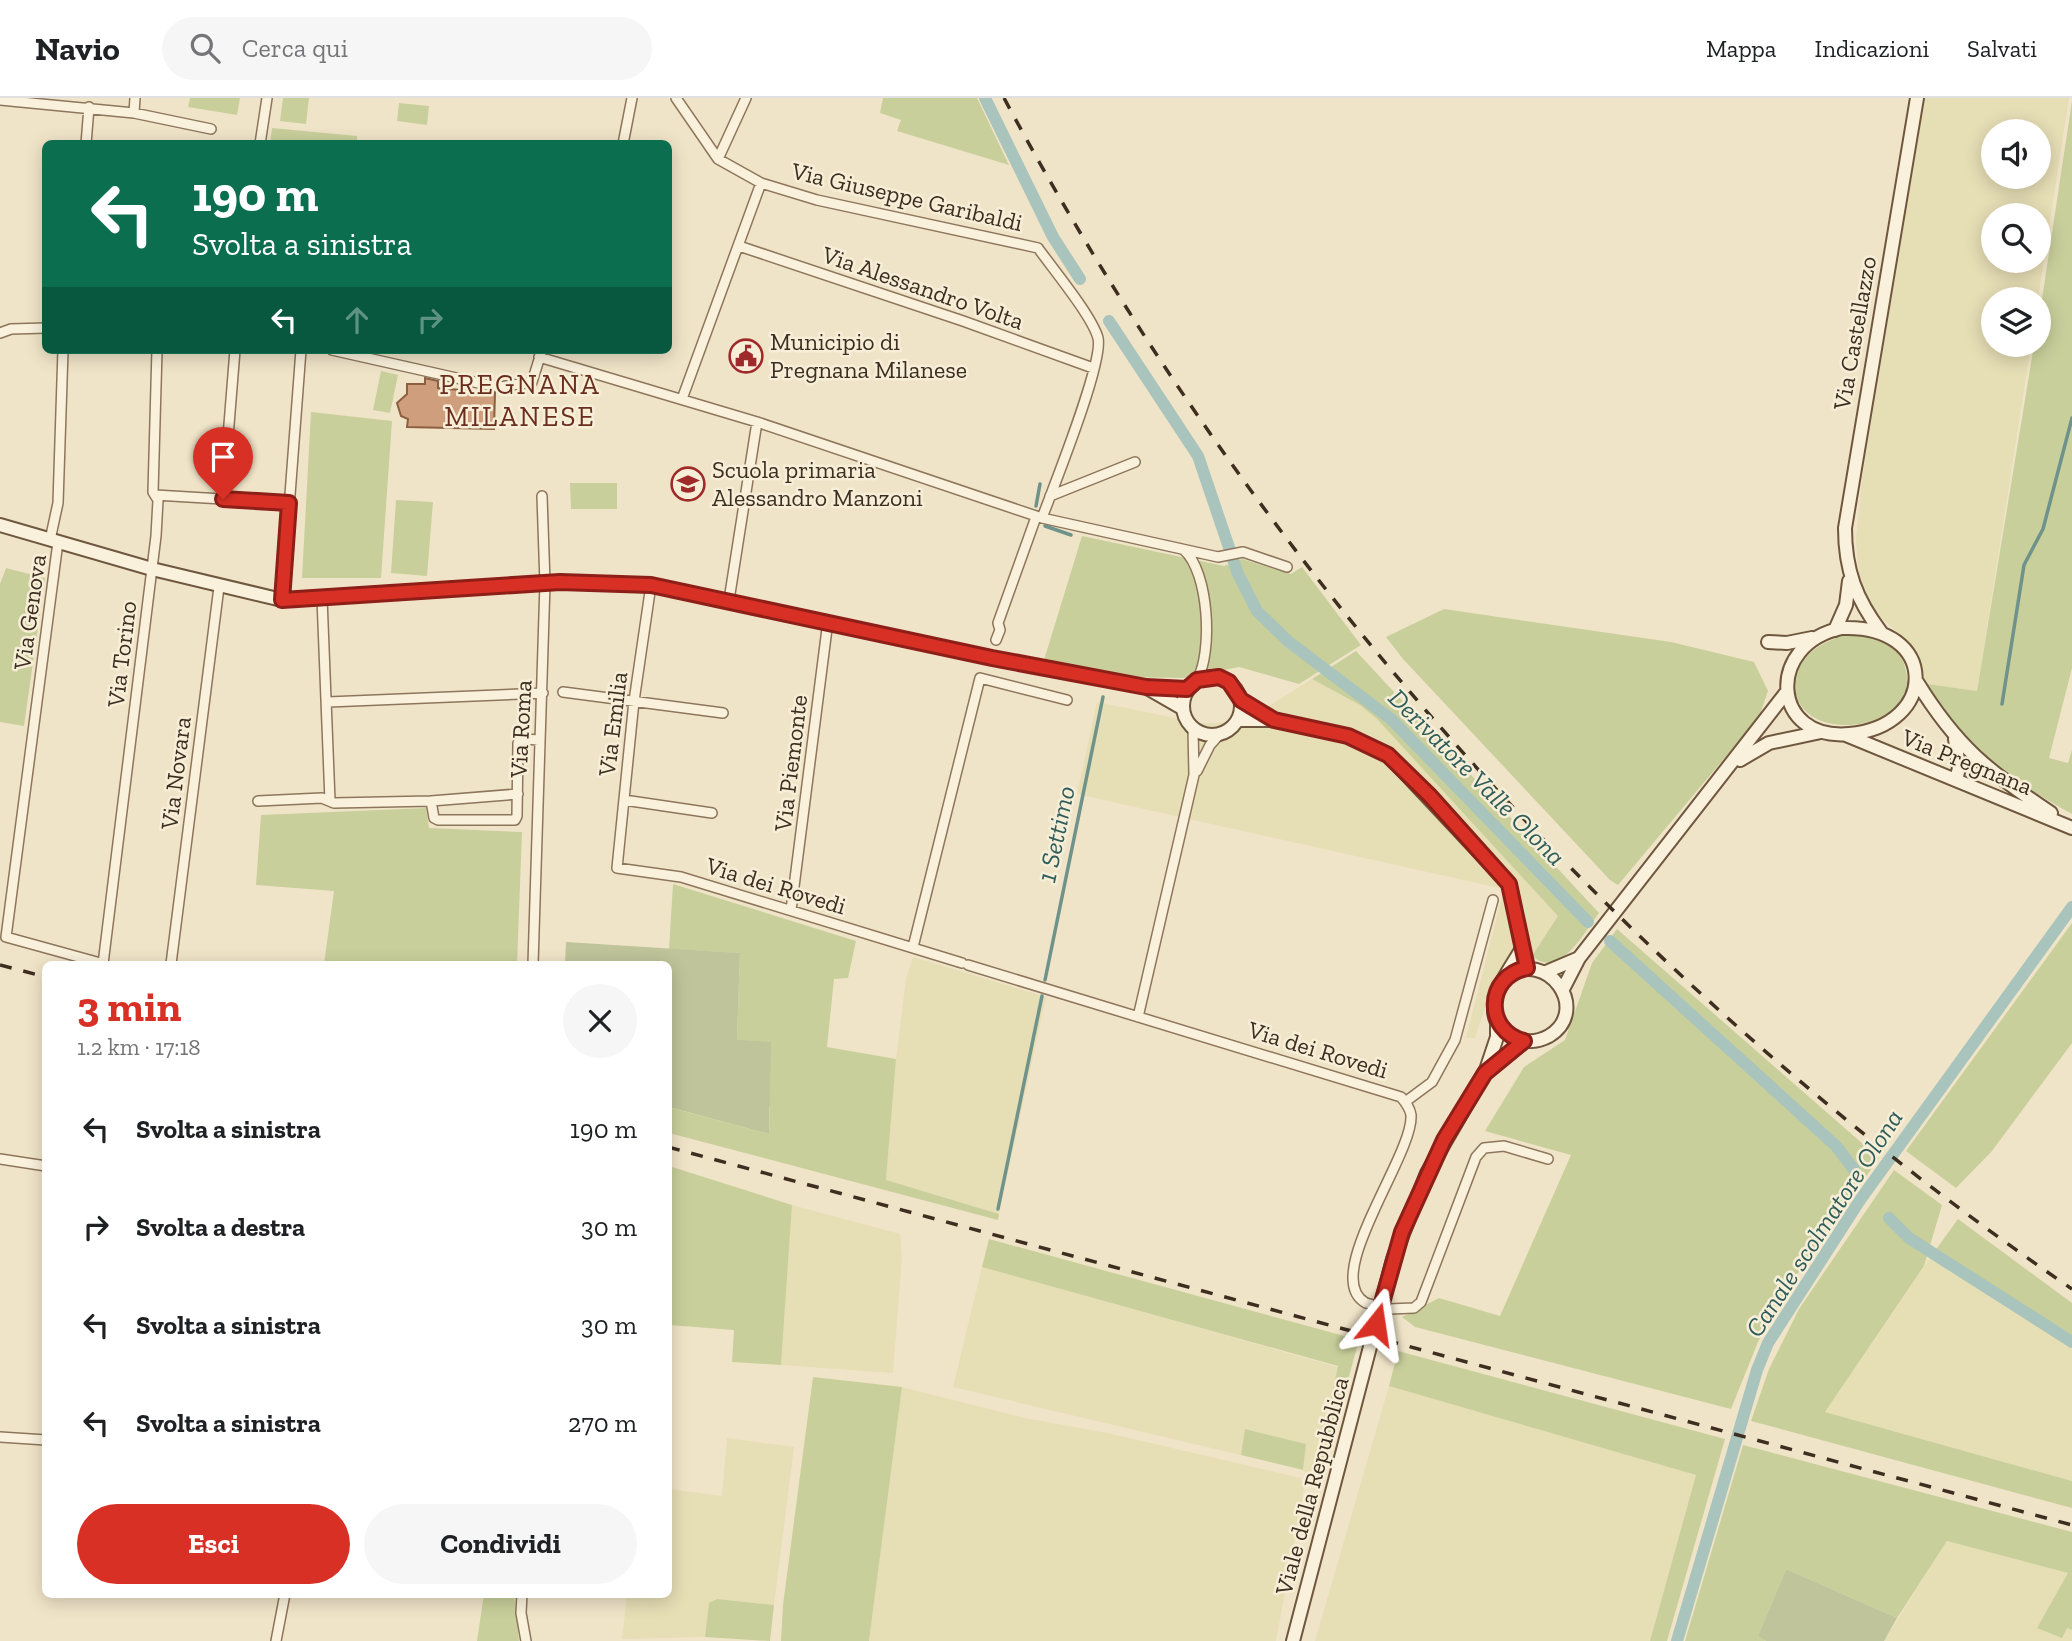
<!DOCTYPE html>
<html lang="it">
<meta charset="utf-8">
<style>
body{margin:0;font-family:"Zilla Slab",serif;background:#f6f6f6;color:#202124;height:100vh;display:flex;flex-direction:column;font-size:26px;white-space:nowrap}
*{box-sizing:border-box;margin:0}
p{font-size:23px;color:#757577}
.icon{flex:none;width:38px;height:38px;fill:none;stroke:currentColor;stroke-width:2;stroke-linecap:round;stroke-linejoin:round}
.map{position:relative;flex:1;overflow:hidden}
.panel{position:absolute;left:42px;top:863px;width:630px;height:637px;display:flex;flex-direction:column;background:#fff;border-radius:10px;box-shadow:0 4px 18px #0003}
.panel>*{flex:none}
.banner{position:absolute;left:42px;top:42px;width:630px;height:214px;border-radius:10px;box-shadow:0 4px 18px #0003;background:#0b6e4f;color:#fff;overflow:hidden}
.controls{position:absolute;left:1981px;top:21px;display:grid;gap:14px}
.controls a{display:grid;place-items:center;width:70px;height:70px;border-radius:50%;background:#fff;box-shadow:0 4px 18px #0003;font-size:35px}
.pin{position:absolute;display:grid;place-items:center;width:60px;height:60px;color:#fff;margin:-72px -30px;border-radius:50% 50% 50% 0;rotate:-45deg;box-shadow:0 0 7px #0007}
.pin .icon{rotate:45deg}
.me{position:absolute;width:77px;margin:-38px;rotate:15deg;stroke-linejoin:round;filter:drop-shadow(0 0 5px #0008)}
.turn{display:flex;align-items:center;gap:24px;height:147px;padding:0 35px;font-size:32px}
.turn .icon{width:91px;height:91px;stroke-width:2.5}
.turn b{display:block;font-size:49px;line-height:60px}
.lanes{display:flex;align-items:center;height:66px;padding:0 35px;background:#0003;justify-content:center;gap:35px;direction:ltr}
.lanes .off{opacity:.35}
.round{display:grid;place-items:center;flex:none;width:74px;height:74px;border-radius:37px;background:#f6f6f6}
.headline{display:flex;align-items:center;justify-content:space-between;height:119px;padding:0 35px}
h1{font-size:42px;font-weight:800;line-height:52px;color:#d93025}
.cta{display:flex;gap:14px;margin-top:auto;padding:14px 35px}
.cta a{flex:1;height:80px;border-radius:42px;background:#d93025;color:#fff;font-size:28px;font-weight:800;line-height:80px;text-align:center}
.cta a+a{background:#f6f6f6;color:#202124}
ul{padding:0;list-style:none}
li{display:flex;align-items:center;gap:21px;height:98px;padding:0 35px}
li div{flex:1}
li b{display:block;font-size:26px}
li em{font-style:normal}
header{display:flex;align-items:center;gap:42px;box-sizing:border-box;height:98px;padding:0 35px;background:#fff;border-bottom:2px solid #e0e0e0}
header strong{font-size:33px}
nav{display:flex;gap:38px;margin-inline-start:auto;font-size:24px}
.search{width:490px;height:63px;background:#f6f6f6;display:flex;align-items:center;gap:18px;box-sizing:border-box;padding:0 24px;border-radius:38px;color:#757577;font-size:26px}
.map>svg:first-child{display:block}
</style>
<header>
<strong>Navio</strong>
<div class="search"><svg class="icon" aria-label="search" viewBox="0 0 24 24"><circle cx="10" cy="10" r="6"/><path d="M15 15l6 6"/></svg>Cerca qui</div>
<nav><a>Mappa</a><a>Indicazioni</a><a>Salvati</a></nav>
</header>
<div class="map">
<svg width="2072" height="1543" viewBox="0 0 2072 1543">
<rect width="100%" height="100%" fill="#f0e4c8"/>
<!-- farmland -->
<path fill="#e6deb5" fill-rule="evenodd" d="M 1924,0 L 2069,0 L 2038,201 L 1993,201 L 1993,247 L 2031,247 L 1977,593 L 1927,586 L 1913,548 L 1876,515 L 1863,497 L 1859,477 L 1856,442 L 1862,381 ZM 1993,33 L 2039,33 L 2039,79 L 1993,79 ZM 1993,117 L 2039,117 L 2039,163 L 1993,163 Z
M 1312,581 L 1360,607 L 1377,621 L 1559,818 L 1532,858 L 1496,877 L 1475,940 L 1466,940 L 1504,791 L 1077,696 L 1097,604 L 1185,622 L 1190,626 L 1230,624 L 1252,619 Z
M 913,859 L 1046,899 L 999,1116 L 886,1082 L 896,961 L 906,881 Z
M 792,1107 L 900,1136 L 902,1159 L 893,1275 L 781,1267 Z
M 1932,1157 L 2072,1249 L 2072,1383 L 1825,1314 Z
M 982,1169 L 1338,1269 L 1317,1367 L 1311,1379 L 1303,1372 L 1306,1346 L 1245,1331 L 1241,1357 L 953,1289 Z
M 1389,1288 L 1696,1377 L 1650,1543 L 1315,1543 Z
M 902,1289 L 1025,1320 L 1112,1336 L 1301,1380 L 1304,1392 L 1276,1543 L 869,1543 Z
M 727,1340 L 794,1349 L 774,1507 L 717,1501 L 709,1506 L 705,1539 L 622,1541 L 627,1496 L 668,1496 L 669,1391 L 722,1398 Z
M 1947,1443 L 2068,1475 L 2067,1530 L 2072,1532 L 2072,1543 L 1884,1543 Z"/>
<!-- green -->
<path fill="#c9cf9b" d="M 190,0 L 240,0 L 237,17 L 188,9 Z
M 283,0 L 309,0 L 306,26 L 280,23 Z
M 883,0 L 977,0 L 1009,67 L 897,33 L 901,22 L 880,15 Z
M 2072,3 L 2072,570 L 2049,660 L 2068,665 L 2072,652 L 2072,716 C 2012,683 1961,647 1927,586 L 1977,593 L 2034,247 L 2039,247 L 2039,221 Z
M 399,5 L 429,8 L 427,27 L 397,23 Z
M 272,30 L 357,38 L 357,45 L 270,45 Z
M 381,273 L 398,277 L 390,315 L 373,312 Z
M 311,314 L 392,323 L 381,480 L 302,480 Z
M 570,385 L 617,385 L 617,411 L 571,411 Z
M 396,402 L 433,404 L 427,478 L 391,475 Z
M 1082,438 L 1224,468 L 1242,461 L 1291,476 L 1302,469 L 1361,547 L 1299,586 L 1239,569 L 1184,580 L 1121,579 L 1044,562 Z
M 6,470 L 45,480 L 24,628 L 0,624 L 0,486 Z
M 1444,511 L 1671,544 L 1754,564 L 1768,593 L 1759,619 L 1618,787 L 1610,782 L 1403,561 L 1386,539 Z
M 1846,537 C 1876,538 1905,545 1907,580 C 1908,590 1904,601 1898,609 C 1890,619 1876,623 1865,625 C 1785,641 1766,558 1846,537 Z
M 1356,553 L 1599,815 C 1584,835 1559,882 1532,858 L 1558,818 L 1377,621 L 1360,607 L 1312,581 Z
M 426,710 L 429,730 L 522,734 L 517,866 L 324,866 L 334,793 L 256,787 L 261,717 Z
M 673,786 L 856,843 L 848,880 L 834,881 L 827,949 L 896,961 L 886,1082 L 999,1116 L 998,1122 L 669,1035 L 668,1009 L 769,1036 L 770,1009 L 768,1009 L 737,942 L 740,855 L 669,851 Z
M 2072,825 L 2072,945 L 1992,1053 L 1956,1090 L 1906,1053 Z
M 1617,831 L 1879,1060 L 1787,1191 L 1758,1244 L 1731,1311 L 1415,1229 L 1402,1219 L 1439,1200 L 1500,1218 L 1571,1057 L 1485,1033 L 1524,969 L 1565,942 L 1592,865 Z
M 669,1068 L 792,1107 L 781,1267 L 732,1264 L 734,1232 L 669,1227 Z
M 1894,1072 L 1942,1107 L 1924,1168 L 1825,1314 L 2072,1383 L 2072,1410 L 1751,1323 L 1769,1271 L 1799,1211 Z
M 1958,1121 L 2072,1205 L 2072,1249 L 1932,1157 Z
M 989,1141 L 1359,1242 L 1319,1388 L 1311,1379 L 1317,1367 L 1338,1268 L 982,1169 Z
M 1398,1253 L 1725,1341 L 1667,1543 L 1650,1543 L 1696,1377 L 1389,1288 Z
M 813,1279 L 902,1289 L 869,1543 L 781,1543 L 783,1507 Z
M 1245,1331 L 1306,1346 L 1303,1372 L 1241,1357 Z
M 1743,1347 L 2072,1434 L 2072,1532 L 2067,1530 L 2062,1540 L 2037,1530 L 2068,1475 L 1947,1443 L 1897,1520 L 1786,1471 L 1758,1538 L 1766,1543 L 1685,1543 Z
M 484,1496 L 514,1496 L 519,1543 L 477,1543 Z
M 717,1501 L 774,1507 L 770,1543 L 705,1539 L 709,1505 Z"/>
<!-- cemetery -->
<path fill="#bfc49a" d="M 566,844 L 740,855 L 737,942 L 771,944 L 769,1036 L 669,1009 L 668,866 L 565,866 Z
M 1786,1471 L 1897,1520 L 1884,1543 L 1766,1543 L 1758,1538 Z"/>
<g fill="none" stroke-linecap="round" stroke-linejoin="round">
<!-- stream -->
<path stroke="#6f938a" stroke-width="3.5" d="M 1036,408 L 1040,386
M 1045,428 L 1071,437
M 2002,606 L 2024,467 L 2043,431 L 2072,320
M 1045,882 L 1103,599
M 998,1111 L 1042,898"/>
<!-- canal -->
<path stroke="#a9c4bc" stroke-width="12" d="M 985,0 L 1053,139 L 1080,181
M 1109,223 L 1198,358 L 1238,476 L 1257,513 L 1289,544 L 1391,621 L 1588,824
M 1610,843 L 1836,1048 L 1855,1073
M 1889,1120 L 1909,1140 L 2072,1244
M 1677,1543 L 1757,1272 L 1768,1245 L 1860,1102 L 2072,809"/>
</g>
<!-- building -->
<path fill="#cf9f7d" stroke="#8d5f41" stroke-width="2" d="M 425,280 L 438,283 L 438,290 L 495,295 L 494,331 L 407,329 L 408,321 L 401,318 L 397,305 L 407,296 L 407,286 L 425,286 Z"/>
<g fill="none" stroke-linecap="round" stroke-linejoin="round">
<defs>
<path id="street" d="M 676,0 L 718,61 L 761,85 L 817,102 L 1038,150 C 1053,171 1092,218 1098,240 C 1104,264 1053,390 1042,420
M 0,2 L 134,15 L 211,31
M 134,15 L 135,0
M 86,46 L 89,9
M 260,46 L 267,0
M 623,46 L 632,0
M 718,61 L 746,0
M 739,148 L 963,223 L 1093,270
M 0,235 L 11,231 L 46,230
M 332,252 L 483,286 L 500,289 L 532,284 L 542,252
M 539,259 L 757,324 L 1042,420 L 1218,459 L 1243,454 L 1287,469
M 682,301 L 761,85
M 155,397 L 290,405
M 1050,398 L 1135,364
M 223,401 L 235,252
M 50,442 L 58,405 L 63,252
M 58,444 L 6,839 L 104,866
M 1184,452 C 1209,474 1213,554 1197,582
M 651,487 L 634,603 L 617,770 L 681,779 L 962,865
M 322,500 L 330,703
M 282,502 L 301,252
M 729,502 L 757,324
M 996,542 L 1000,532 L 998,525 L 1036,419
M 563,594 L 723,615
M 328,604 L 543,595
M 1197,673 L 1210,647 L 1219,637
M 518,696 L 431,703 L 434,720 L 438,722 L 515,722 L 517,718 L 518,645 L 524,641 L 539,642
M 624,702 L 712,715
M 258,703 L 322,700 L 334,705 L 431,703
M 791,812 L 828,523
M 913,849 L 980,580 L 1067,602
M 103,866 L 156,438 L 158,402 L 153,394 L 157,252
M 171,866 L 219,489
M 533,866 L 545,485 L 542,398
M 968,867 L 1401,999 C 1406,1005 1410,1010 1411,1017 C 1414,1057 1319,1180 1366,1205
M 1138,919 L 1194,677 L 1193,631
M 1405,1004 L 1432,984 L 1455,942 L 1493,802
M 0,1061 L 46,1068
M 1389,1211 L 1414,1210 L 1421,1204 L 1476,1059 L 1484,1050 L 1504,1048 L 1548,1061
M 0,1339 L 46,1342
M 522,1496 L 521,1515 L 526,1543
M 276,1543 L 285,1496"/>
<path id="secondary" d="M 0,427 L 152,471 L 282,502 L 560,484 L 651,487 L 992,560 L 1146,589 L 1187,591
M 1842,530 C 1939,526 1939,628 1849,636 C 1771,643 1765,546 1842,530 Z
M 1835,532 L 1846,507 L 1849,483
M 1881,534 C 1856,501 1845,472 1845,430 L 1917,0
M 1768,544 L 1787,545 L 1812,540
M1183 608a29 29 0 1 1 58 0a29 29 0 1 1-58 0Z
M 1917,584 C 1957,649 1988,673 2051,715
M 1149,591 L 1182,610
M 1241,602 L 1274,622
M 1238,622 L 1274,622 L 1348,638 L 1388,657 L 1509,786 L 1527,870
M 1846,637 L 2072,730
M 1955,641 L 1959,670 L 1956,682
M 1740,662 L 1769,645 L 1821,634
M 1546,874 L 1579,860
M 1506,879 C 1547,849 1592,912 1549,938 C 1538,944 1525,945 1513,939 C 1472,917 1508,876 1522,850
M 1563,891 L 1579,860 L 1785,596
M 1486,975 L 1525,943
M 1293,1543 L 1393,1161 L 1427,1075 L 1485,975 L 1497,939 L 1497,923"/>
</defs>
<!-- street casing -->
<use href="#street" stroke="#8d765c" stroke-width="12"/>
<!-- secondary casing -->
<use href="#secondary" stroke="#6f573f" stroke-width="16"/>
<!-- street -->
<use href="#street" stroke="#faf1dc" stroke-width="9"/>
<!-- secondary -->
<use href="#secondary" stroke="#faf1dc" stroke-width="12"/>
<!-- rail -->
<path stroke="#3d2e20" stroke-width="3.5" stroke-dasharray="12 12" stroke-linecap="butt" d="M 1004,0 C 1257,473 1630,888 2072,1191
M 0,867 L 46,879
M 668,1049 L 2072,1427"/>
<defs>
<path id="street-bridge" d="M 1366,1205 L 1389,1211"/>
</defs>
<!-- street-bridge casing -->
<use href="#street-bridge" stroke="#8d765c" stroke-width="12" stroke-linecap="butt"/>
<!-- street-bridge -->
<use href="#street-bridge" stroke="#faf1dc" stroke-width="9"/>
</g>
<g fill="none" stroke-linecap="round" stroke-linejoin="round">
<defs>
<path id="route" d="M 223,401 L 289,405 L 282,502 L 560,484 L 651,487 L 992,560 L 1146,589 L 1187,591 L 1197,582 L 1219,579 L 1229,584 L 1241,602 L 1274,622 L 1348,638 L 1388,657 L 1430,698 L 1509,786 L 1527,870 C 1485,878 1484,933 1524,943 L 1485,975 L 1444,1042 L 1402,1134 L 1376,1226"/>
</defs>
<!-- route casing -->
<use href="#route" stroke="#8d1f18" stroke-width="18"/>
<!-- route -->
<use href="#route" stroke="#d93025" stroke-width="12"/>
</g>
<!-- icons -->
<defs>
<symbol id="civic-ring" viewBox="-11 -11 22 22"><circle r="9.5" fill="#f7eed8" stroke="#9e2a2b" stroke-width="1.5"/><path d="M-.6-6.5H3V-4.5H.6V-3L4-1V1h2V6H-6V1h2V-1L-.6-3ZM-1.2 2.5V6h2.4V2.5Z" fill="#9e2a2b"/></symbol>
<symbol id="school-ring" viewBox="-11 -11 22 22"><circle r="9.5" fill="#f7eed8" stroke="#9e2a2b" stroke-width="1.5"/><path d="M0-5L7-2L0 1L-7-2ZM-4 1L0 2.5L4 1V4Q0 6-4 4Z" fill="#9e2a2b"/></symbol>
</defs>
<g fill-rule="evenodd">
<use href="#civic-ring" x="727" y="239" width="38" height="38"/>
<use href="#school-ring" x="669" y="367" width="38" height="38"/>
</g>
<g text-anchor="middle" stroke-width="5" stroke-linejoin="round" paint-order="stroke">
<!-- street labels -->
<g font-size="24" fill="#3d2e20" stroke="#f7eed8">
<text transform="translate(907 99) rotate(13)" y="8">Via Giuseppe Garibaldi</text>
<text transform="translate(923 190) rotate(19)" y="8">Via Alessandro Volta</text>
<text transform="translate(1855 235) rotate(-80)" y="8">Via Castellazzo</text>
<text transform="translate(30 514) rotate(-82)" y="8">Via Genova</text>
<text transform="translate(122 556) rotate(-83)" y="8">Via Torino</text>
<text transform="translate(613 626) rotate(-83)" y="8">Via Emilia</text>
<text transform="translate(521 631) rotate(-87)" y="8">Via Roma</text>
<text transform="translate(1967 664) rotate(22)" y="8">Via Pregnana</text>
<text transform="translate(791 665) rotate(-83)" y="8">Via Piemonte</text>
<text transform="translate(176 675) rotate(-83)" y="8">Via Novara</text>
<text transform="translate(776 788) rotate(17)" y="8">Via dei Rovedi</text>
<text transform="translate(1318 952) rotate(17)" y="8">Via dei Rovedi</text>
<text transform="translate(1312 1388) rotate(-75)" y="8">Viale della Repubblica</text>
</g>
<!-- poi labels -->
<g font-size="24" fill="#3d2e20" stroke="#f7eed8" text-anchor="start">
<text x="770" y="252">Municipio di<tspan x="770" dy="28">Pregnana Milanese</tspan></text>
<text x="712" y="380">Scuola primaria<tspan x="712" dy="28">Alessandro Manzoni</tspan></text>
</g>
<!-- water labels -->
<g font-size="26" font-style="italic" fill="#2f5d5a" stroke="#f7eed8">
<text transform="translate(1477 679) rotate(45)" y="9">Derivatore Valle Olona</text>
<text transform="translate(1056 736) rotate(-78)" y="9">1 Settimo</text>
<text transform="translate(1824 1125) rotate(-57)" y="9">Canale scolmatore Olona</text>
</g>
<!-- quarter labels -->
<g font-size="28" letter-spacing="2" fill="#6b2e1e" stroke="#f7eed8">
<text x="520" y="296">PREGNANA<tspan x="520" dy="32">MILANESE</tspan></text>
</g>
</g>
</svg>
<div class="controls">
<a><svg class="icon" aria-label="sound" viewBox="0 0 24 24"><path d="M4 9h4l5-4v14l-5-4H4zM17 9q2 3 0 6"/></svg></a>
<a><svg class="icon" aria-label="search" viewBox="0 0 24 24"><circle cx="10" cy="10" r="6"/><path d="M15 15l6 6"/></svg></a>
<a><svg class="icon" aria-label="layers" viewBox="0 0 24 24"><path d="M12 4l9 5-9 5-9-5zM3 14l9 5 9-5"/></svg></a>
</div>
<div class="pin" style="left:223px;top:401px;background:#d93025"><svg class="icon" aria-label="arrive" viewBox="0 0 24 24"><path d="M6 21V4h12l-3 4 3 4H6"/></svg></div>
<svg class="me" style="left:1376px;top:1226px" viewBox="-20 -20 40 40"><path d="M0-17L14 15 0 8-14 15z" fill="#d93025" stroke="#fff" stroke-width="4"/></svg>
<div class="banner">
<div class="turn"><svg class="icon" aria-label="left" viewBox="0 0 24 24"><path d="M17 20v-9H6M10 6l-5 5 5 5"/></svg><div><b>190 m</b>Svolta a sinistra</div></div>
<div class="lanes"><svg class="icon" aria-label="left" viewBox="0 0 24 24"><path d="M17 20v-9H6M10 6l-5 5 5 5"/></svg><svg class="icon off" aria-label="ahead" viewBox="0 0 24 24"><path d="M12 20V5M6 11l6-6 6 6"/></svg><svg class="icon off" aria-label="right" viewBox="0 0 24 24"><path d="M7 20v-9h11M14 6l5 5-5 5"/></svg></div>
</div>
<section class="panel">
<div class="headline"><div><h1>3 min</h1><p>1.2 km · 17:18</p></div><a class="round"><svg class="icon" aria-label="close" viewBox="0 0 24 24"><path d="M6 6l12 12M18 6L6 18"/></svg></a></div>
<ul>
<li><svg class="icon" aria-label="left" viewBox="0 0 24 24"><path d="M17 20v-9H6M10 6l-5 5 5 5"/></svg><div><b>Svolta a sinistra</b></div><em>190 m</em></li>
<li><svg class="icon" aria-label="right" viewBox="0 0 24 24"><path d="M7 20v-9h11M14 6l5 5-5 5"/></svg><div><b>Svolta a destra</b></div><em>30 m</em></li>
<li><svg class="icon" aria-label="left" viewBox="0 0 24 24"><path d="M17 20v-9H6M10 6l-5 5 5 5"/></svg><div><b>Svolta a sinistra</b></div><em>30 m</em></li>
<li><svg class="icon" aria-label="left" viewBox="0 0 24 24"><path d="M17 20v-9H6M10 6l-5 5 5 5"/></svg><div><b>Svolta a sinistra</b></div><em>270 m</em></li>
</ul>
<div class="cta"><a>Esci</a><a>Condividi</a></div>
</section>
</div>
